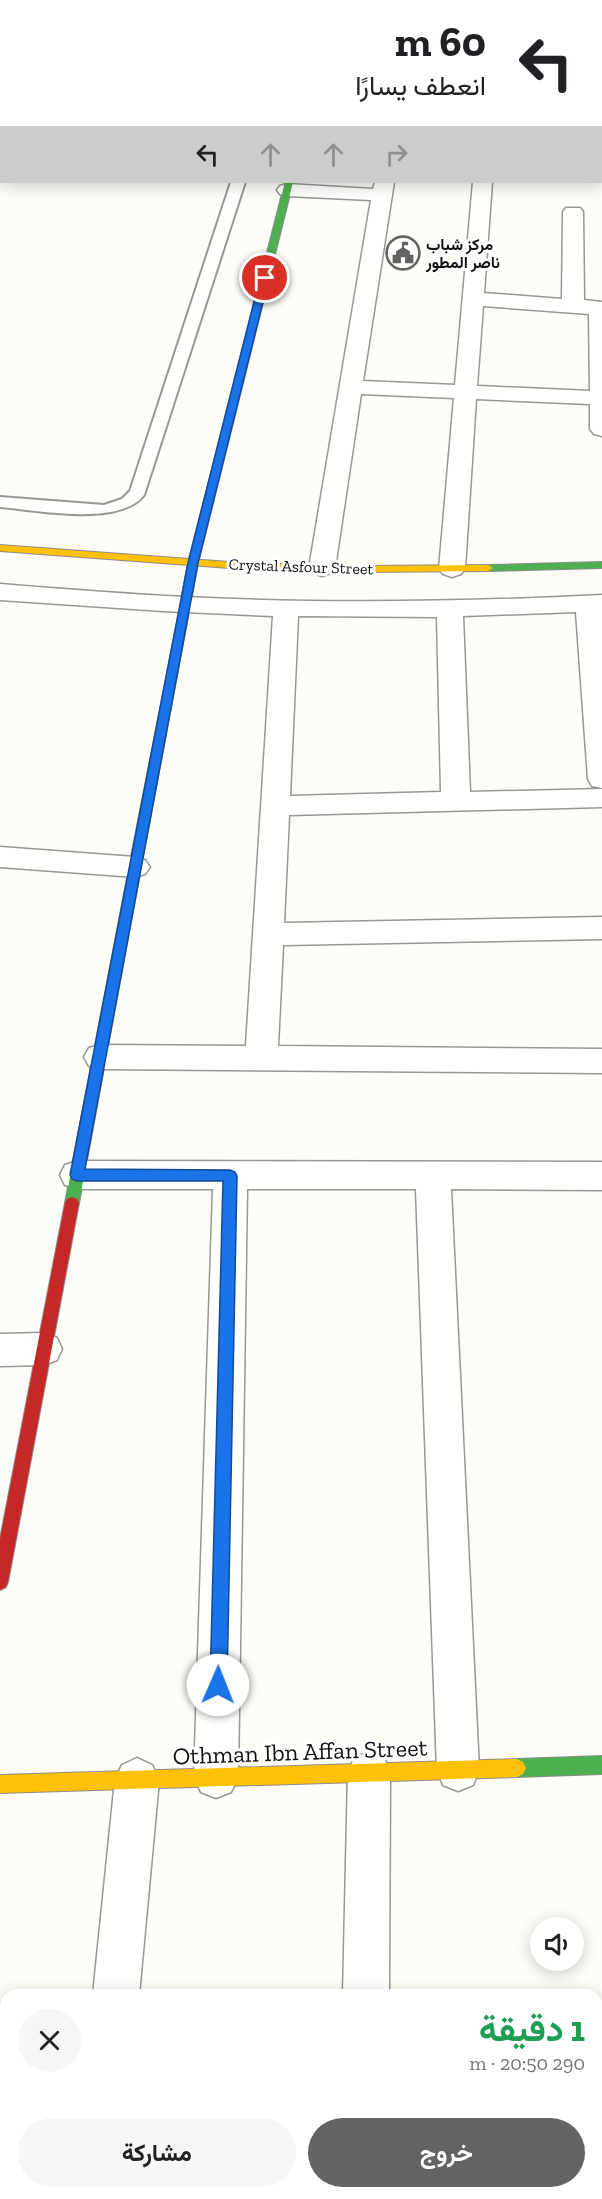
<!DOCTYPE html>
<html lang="ar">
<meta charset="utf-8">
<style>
body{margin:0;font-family:"Zilla Slab",Vazirmatn,serif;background:#f6f6f6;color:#202124;direction:rtl;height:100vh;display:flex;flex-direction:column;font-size:22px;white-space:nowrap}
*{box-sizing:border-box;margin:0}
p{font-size:20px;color:#757577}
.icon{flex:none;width:33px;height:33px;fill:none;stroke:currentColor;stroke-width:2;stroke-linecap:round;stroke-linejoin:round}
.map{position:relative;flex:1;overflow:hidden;direction:ltr}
.panel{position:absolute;left:0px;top:1989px;width:603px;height:210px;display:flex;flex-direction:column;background:#fff;border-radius:18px 18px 0 0;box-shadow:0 3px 15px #0003;direction:rtl}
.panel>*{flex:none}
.top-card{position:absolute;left:0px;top:0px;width:603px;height:183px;box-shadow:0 3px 15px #0003;direction:rtl;background:#fff;color:#202124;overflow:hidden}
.fabs{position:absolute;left:530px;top:1917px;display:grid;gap:12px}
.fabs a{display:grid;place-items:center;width:54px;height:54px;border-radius:50%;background:#fff;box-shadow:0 3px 15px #0003;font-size:30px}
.pin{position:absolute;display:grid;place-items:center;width:51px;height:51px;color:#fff;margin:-26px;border:3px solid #fff;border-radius:50%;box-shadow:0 2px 6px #0007}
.me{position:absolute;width:66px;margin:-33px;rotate:1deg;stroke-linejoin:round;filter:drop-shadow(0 0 4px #0008)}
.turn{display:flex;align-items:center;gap:21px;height:126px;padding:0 18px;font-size:27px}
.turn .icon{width:78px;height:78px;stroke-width:2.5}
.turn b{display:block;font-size:42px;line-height:51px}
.lanes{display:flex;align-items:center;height:57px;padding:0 18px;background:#0003;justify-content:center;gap:30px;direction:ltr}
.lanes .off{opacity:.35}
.round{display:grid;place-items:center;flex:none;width:63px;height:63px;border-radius:32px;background:#f6f6f6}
.headline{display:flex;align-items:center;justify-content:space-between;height:102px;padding:0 18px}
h1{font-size:36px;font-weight:700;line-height:45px;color:#1e9e55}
.action{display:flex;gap:12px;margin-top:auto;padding:12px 18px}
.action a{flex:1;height:69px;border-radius:36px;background:#646362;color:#fff;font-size:24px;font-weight:700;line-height:69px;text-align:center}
.action a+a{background:#f6f6f6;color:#202124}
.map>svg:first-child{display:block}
</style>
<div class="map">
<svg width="602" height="2199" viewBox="0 0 602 2199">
<rect width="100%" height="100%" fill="#fdfcf7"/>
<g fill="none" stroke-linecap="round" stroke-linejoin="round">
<defs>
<path id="lane" d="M 286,0 L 298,0 L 298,2 L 286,2 Z
M 231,182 L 245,182 L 144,495 C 119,527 37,510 0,507 L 0,497 L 104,505 L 122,499 L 130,491 Z"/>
<path id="street" d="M 327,0 L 343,0 L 326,2 Z
M 444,0 L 460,0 L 460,2 L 444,2 Z
M 538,0 L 554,0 L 554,2 L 538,2 Z
M 375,182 L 394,182 L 363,381 L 455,385 L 473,182 L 492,182 L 484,293 L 562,299 L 563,212 L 566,208 L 580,208 L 583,212 L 584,300 L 602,302 L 602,436 L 594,434 L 590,429 L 590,404 L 476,399 L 465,569 L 461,574 L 452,577 L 443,574 L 439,569 L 454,398 L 361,394 L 335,568 L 331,573 L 322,576 L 313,573 L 309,568 L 371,200 L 287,196 L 280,194 L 277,190 L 280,186 L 287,184 L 373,189 ZM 483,306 L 589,314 L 590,391 L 477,386 Z
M 0,584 C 62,589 124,594 185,597 C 324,604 463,602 602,595 L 602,788 L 592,786 L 588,779 L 576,612 L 463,616 L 470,792 L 602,789 L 602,807 L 289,815 L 284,923 L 602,917 L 602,939 L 283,945 L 278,1046 L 602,1049 L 602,1073 L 100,1069 L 89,1066 L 84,1057 L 89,1048 L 100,1045 L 246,1046 L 273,616 L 163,611 L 0,600 ZM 298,616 L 437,617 L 441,792 L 290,796 Z
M 0,847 L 135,857 L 145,860 L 150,867 L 145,874 L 135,877 L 0,867 Z
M 77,1161 L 602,1162 L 602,1190 L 451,1189 L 479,1770 L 473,1785 L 458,1791 L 443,1785 L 437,1770 L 416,1189 L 247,1189 L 238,1777 L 231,1792 L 216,1798 L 201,1792 L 194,1777 L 213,1189 L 77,1189 L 65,1185 L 60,1175 L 65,1165 Z
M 44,1333 L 57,1338 L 62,1349 L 57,1360 L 44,1365 L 0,1366 L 0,1334 Z
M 369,1752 L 384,1758 L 390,1773 L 389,1995 L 343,1995 L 348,1773 L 354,1758 Z
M 137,1758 L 152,1765 L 159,1780 L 139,1995 L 93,1995 L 115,1780 L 122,1765 Z
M 0,2103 L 6,2104 L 6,2152 L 0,2151 Z
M 597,2118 L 602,2118 L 602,2166 L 597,2166 Z
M 72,2193 L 122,2193 L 121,2199 L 71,2199 Z
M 339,2193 L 389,2193 L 389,2199 L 339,2199 Z"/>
<path id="fast" d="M 285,182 L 293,182 L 198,563 L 187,622 L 182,625 L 177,622 L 188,563 Z
M 602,562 L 602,568 L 488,571 L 483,568 L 488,565 Z
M 137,853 L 143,857 L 79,1203 L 77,1207 L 67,1207 L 65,1203 L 131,857 Z
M 602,1756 L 602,1774 L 517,1777 L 511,1774 L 508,1768 L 511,1762 L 517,1759 Z"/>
<path id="slow" d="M 0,545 L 243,563 L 359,566 L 488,565 L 493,568 L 488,571 L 359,572 L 243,569 L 0,551 Z
M 517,1759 L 523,1762 L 526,1768 L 523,1774 L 517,1777 L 0,1793 L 0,1775 Z"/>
<path id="jam" d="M 182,619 L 187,622 L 143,857 L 137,861 L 131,857 L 177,622 Z
M 72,1197 L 77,1199 L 79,1203 L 8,1582 L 6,1587 L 0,1590 L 0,1539 L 65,1203 L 67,1199 Z"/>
</defs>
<!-- lane casing -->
<use href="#lane" stroke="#979795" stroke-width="4"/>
<!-- street casing -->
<use href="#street" stroke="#979795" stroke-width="3"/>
<!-- fast casing -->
<use href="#fast" stroke="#8e8d8b" stroke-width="2"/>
<!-- slow casing -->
<use href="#slow" stroke="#8e8d8b" stroke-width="2"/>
<!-- jam casing -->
<use href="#jam" stroke="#8e8d8b" stroke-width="2"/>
<!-- lane -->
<use href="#lane" fill="#fffffe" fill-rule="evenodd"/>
<!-- street -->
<use href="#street" fill="#fffffe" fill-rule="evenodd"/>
<!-- fast -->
<use href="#fast" fill="#4caf50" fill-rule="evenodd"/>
<!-- slow -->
<use href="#slow" fill="#ffc107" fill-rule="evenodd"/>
<!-- jam -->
<use href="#jam" fill="#c62828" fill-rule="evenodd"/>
</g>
<!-- route -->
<path fill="#1a73e8" stroke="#114b97" stroke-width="1.5" d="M 265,275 L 269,278 L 198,563 L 85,1169 L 230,1170 L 235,1172 L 237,1176 L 227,1685 L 224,1691 L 218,1693 L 212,1691 L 210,1685 L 223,1181 L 77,1181 L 72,1179 L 70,1175 L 188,563 L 260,278 Z"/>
<!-- icons -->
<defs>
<symbol id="civic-ring" viewBox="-11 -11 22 22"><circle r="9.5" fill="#fff" stroke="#646362" stroke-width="1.5"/><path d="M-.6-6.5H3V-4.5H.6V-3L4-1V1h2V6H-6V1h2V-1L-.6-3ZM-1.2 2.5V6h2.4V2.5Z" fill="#646362"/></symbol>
</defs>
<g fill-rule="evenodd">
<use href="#civic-ring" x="384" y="234" width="38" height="38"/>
</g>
<g text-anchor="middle" stroke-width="6" stroke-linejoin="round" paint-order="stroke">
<!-- far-poi labels -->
<g font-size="16" font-weight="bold" fill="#111" stroke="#fff" text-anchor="start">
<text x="426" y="250">مركز شباب<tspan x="426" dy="18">ناصر المطور</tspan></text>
</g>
<!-- far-street labels -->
<g font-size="16" fill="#111" stroke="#fff">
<text transform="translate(301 566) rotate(2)" y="6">Crystal Asfour Street</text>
</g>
<!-- near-street labels -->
<g font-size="24" fill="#111" stroke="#fff">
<text transform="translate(300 1752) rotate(-2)" y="8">Othman Ibn Affan Street</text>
</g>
</g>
</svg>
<div class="fabs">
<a><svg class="icon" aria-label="sound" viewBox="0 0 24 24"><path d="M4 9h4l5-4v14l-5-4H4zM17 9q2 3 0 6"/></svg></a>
</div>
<div class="pin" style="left:265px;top:278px;background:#d93025"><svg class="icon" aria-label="arrive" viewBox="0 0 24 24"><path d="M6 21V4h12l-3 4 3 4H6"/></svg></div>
<svg class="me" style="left:218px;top:1685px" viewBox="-20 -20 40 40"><circle r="19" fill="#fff"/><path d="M0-13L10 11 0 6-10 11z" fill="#1a73e8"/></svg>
<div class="top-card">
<div class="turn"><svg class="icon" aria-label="left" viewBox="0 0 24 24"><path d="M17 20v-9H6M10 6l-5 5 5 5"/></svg><div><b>60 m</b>انعطف يسارًا</div></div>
<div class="lanes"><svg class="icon" aria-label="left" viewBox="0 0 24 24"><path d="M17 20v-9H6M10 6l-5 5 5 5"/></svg><svg class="icon off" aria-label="ahead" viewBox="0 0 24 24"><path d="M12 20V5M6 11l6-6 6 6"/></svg><svg class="icon off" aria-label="ahead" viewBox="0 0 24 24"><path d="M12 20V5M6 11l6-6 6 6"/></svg><svg class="icon off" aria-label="right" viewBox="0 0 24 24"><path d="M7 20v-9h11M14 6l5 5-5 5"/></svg></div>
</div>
<section class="panel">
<div class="headline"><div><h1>1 دقيقة</h1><p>290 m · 20:50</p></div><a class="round"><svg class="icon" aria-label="close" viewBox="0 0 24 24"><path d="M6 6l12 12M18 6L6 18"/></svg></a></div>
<div class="action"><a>خروج</a><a>مشاركة</a></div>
</section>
</div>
